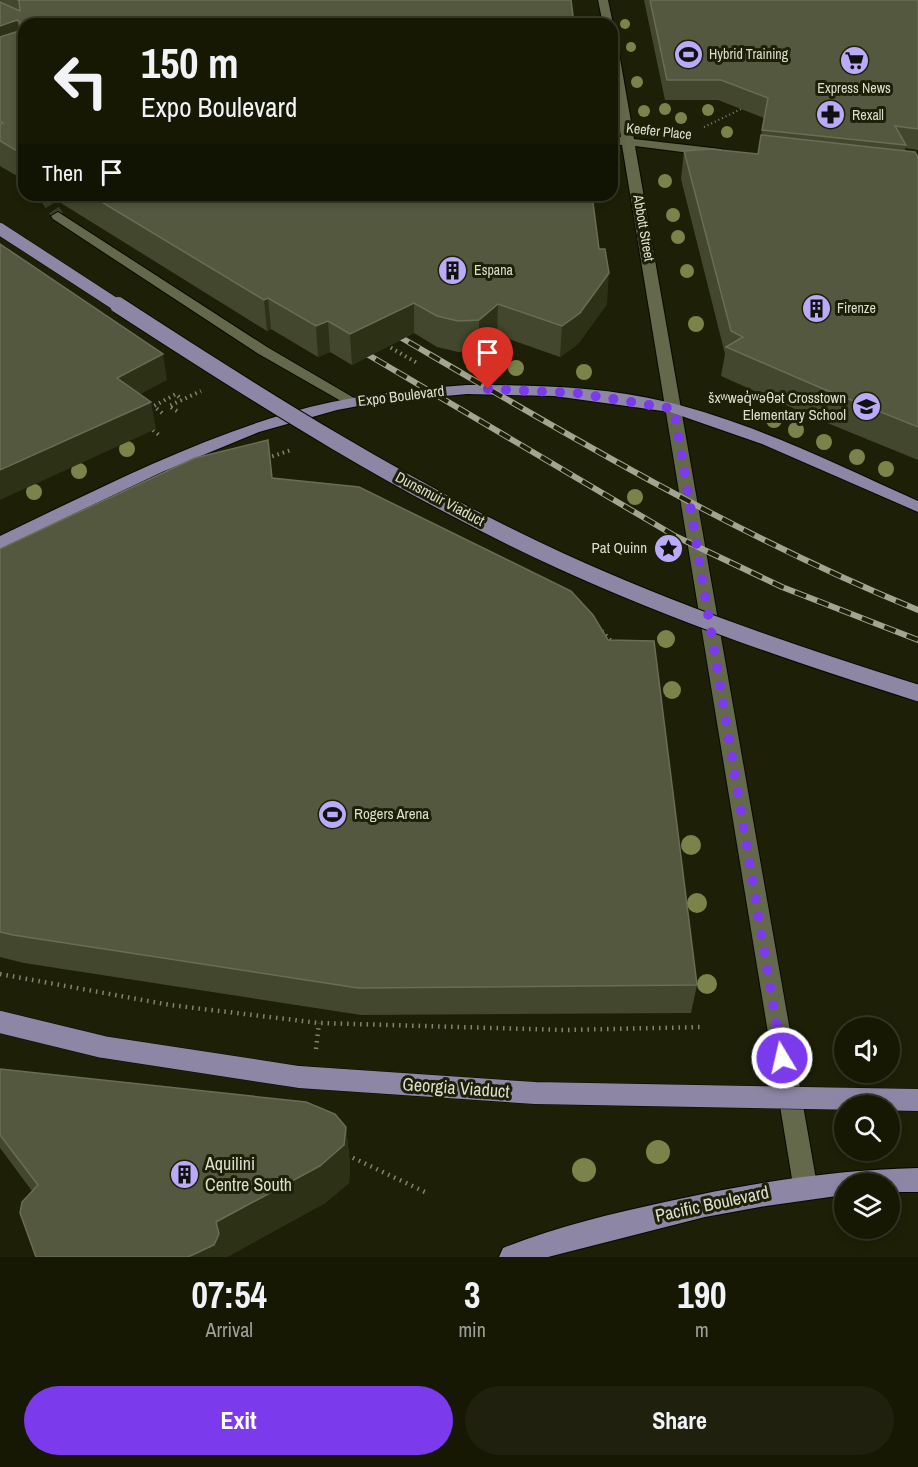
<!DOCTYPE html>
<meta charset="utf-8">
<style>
body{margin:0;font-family:"Archivo Narrow",sans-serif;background:#1f210e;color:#f1f3f6;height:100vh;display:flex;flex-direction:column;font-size:22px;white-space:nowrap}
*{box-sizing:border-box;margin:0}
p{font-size:20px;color:#9ea09a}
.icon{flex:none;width:33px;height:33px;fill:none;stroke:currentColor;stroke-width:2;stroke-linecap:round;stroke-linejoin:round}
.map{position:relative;height:1257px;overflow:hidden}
.sheet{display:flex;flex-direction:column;background:#161804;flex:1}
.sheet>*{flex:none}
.banner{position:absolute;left:18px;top:18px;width:600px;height:183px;border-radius:18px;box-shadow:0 3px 9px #0003,0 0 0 2px #353726;background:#161804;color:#f1f3f6;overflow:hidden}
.fabs{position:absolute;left:834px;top:1017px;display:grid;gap:12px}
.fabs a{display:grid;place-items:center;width:66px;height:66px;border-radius:50%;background:#161804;box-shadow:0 3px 9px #0003,0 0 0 2px #353726;font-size:30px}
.pin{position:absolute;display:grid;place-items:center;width:51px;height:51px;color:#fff;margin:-62px -26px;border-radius:50% 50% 50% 0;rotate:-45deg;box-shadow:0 0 6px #0007}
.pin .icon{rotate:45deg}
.me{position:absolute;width:66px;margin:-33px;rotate:351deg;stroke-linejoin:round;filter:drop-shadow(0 0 4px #0008)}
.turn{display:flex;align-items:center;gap:21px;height:126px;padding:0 24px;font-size:27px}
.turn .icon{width:78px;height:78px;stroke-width:2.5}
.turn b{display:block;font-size:42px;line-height:51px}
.then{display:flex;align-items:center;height:57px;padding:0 24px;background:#0003;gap:12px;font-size:22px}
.eta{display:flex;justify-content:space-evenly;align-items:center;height:102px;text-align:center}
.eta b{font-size:36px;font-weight:800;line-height:42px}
.button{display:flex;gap:12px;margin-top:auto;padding:12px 24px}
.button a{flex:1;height:69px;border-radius:36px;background:#7c3aed;color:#fff;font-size:24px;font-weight:800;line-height:69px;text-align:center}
.button a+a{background:#1f210e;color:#f1f3f6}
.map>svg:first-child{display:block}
</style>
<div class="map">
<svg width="918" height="1257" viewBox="0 0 918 1257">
<rect width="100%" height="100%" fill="#1d2006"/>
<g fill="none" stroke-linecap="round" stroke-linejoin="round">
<!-- minor-tunnel -->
<path stroke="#3a3d24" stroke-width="12" stroke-dasharray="12 6" stroke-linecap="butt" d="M 44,195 L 58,216"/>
<defs>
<path id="minor" d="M 598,0 L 608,0 L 613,24 L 612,26 L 603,24 Z
M 612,44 L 618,47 L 634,139 L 721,149 L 727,153 L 721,157 L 635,146 L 817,1185 L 814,1193 L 805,1197 L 796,1193 L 793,1185 L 622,145 L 612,144 L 612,136 L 621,137 L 612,81 Z
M 58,212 L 267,347 L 361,402 L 358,405 L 348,405 L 257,353 L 53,219 L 51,216 Z"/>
<path id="major" d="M 467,385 C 533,385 602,386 667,402 C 754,423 836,464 918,501 L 918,512 L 762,444 L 670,412 L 554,396 L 467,394 L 380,402 L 337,410 L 259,432 L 162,472 L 0,549 L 0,536 C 94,491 187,443 288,413 C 346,396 406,389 467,385 Z
M 918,1168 L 918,1192 L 890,1192 L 890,1184 L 844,1184 L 844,1195 L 766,1206 L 705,1217 L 548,1257 L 499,1257 L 503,1248 C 555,1227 610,1214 665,1202 C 749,1183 832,1170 918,1168 Z"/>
</defs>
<!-- minor casing -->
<use href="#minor" stroke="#070900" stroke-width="2"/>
<!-- major casing -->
<use href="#major" stroke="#070900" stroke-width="2"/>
<!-- path-far2 -->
<path stroke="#828570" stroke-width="2" stroke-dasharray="1 3" stroke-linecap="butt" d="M 704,127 L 741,109"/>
<!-- path-far1 -->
<path stroke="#828570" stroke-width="4" stroke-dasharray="1.5 4" stroke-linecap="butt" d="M 386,345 L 417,363
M 177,411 L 169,406 L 201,391
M 162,413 L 154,406 L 176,394 L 182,400
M 153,430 L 159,435
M 267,458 L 291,450
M 598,627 L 614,644"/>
<!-- path -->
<path stroke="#828570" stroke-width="4.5" stroke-dasharray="1.5 5" stroke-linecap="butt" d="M 0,974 L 170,1005 L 319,1023 L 564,1030 L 703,1027
M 316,1049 L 319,1023
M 347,1155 L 425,1192"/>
<!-- minor -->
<use href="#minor" fill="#64694c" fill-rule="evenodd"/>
<!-- major -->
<use href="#major" fill="#8d86a4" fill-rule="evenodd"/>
<defs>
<path id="rail" d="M 388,330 C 561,431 732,534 918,610
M 355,347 L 675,536 L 782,587 L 918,640"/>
</defs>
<!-- rail casing -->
<use href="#rail" stroke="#a2a591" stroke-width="6"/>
<!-- rail -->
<use href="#rail" stroke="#1d2006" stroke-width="4" stroke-dasharray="12" stroke-linecap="butt"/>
<defs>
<path id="major-bridge-far2" d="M 0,229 L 120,307"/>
<path id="major-bridge-far1" d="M 118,305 C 261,398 406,490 561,561 C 677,614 797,655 918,693"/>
<path id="major-bridge" d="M 0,1022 L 103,1047 L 299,1077 L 535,1093 L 918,1100"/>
</defs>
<!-- major-bridge-far2 casing -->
<use href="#major-bridge-far2" stroke="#070900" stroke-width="13" stroke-linecap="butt"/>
<!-- major-bridge-far1 casing -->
<use href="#major-bridge-far1" stroke="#070900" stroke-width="18" stroke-linecap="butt"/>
<!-- major-bridge casing -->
<use href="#major-bridge" stroke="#070900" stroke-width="23" stroke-linecap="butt"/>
<!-- major-bridge-far2 -->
<use href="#major-bridge-far2" stroke="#8d86a4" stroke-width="12"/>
<!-- major-bridge-far1 -->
<use href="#major-bridge-far1" stroke="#8d86a4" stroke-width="16"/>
<!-- major-bridge -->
<use href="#major-bridge" stroke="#8d86a4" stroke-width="22"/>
</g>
<!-- trees -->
<g fill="#7b834a">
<circle cx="625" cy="24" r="5"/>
<circle cx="631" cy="47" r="5"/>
<circle cx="637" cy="82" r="6"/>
<circle cx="665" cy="109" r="6"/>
<circle cx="708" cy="110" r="6"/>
<circle cx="644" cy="111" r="6"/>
<circle cx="681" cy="118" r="6"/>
<circle cx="727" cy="132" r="6"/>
<circle cx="665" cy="181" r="7"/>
<circle cx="673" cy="215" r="7"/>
<circle cx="678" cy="237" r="7"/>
<circle cx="687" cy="271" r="7"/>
<circle cx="696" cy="324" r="8"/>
<circle cx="474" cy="365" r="8"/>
<circle cx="516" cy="368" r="8"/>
<circle cx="584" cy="372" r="8"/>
<circle cx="774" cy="420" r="8"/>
<circle cx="796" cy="430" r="8"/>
<circle cx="824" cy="442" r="8"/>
<circle cx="127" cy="449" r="8"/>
<circle cx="857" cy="457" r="8"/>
<circle cx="886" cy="469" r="8"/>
<circle cx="79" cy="471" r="8"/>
<circle cx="34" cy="492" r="8"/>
<circle cx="635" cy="497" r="8"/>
<circle cx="666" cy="639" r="9"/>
<circle cx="672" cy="690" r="9"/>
<circle cx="691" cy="845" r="10"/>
<circle cx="697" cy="903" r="10"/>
<circle cx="707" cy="984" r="10"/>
<circle cx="658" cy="1152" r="12"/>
<circle cx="584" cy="1170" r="12"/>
</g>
<!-- wall -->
<path fill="#43472d" d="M 0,0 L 571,0 L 24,24 L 24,180 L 0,166 Z
M 644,0 L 918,0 L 918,150 L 905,148 L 905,151 L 918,157 L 918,460 L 815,418 L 721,376 L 725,354 L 681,179 L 684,151 L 758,154 L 764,118 L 718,100 L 665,100 Z
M 48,195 L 592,195 L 607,304 L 578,344 L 560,357 L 497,335 L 479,351 L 458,352 L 437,347 L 414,333 L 352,365 L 330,352 L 318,357 L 271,329 L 267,331 Z
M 273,478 L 697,985 L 691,1013 L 361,1015 L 24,963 L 0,957 L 0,549 Z
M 0,1069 L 346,1127 L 350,1165 L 349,1183 L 325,1203 L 227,1257 L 36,1257 L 32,1191 L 0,1148 Z"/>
<!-- shaded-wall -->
<path fill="#2d3116" d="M 17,20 L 23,48 L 0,56 L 0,26 Z
M 609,273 L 607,304 L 578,344 L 560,357 L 562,326 Z
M 268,298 L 271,329 L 267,331 L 264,300 Z
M 414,303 L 414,333 L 352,365 L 350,334 Z
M 498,304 L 497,335 L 479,351 L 479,320 Z
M 328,321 L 330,352 L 318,357 L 316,326 Z
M 163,354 L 167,380 L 122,404 L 117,378 Z
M 151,402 L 156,429 L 0,500 L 0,470 Z
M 346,1127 L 350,1165 L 349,1183 L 325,1203 L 227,1257 L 188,1257 L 216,1222 Z"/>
<!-- building -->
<path fill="#54583f" stroke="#696d55" stroke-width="1.5" d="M 18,0 L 571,0 L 574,24 L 24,24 L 24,155 L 0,141 L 0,124 L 3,123 L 0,121 L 0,37 L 19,31 L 20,22 L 17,20 L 0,26 L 0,2 L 20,11 L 19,1 Z
M 650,0 L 918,0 L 918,129 L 895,126 L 906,145 L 762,130 L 768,98 L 721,80 L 667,80 Z
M 761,135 L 915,152 L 918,157 L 918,427 L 821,388 L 726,347 L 743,337 L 731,331 L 684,151 L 710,149 L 758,154 Z
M 90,195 L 592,195 L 599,249 L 605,249 L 609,273 L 580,313 L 562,326 L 498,304 L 479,320 L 458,321 L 437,316 L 414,303 L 350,334 L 328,321 L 316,326 L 268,298 L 264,300 Z
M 0,244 L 163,354 L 117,378 L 151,402 L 0,470 Z
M 268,440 L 272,478 L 359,487 L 571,591 L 593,615 L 608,640 L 654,641 L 697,985 L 358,988 L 13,935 L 0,932 L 0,549 L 195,458 Z
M 0,1069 L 306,1102 L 335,1114 L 346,1127 L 344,1145 L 320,1166 L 216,1222 L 219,1234 L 214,1245 L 188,1257 L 36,1257 L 20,1213 L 22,1202 L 38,1185 L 0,1135 Z"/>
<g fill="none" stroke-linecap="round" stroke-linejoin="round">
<!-- route -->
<path stroke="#7c3aed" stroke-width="10" stroke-dasharray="0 18" d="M 488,389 L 576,393 L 674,409 L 782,1058"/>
</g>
<!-- icons -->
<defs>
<symbol id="stadium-disc" viewBox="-11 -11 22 22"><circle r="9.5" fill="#baaaf7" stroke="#1d2006"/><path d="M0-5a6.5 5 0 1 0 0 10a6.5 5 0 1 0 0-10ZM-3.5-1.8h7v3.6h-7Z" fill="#111"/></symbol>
<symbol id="supermarket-disc" viewBox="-11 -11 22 22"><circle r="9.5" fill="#baaaf7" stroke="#1d2006"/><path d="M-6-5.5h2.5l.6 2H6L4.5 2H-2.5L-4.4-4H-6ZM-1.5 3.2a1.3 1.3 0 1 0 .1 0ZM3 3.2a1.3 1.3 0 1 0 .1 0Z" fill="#111"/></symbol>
<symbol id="pharmacy-disc" viewBox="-11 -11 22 22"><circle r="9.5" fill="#baaaf7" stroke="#1d2006"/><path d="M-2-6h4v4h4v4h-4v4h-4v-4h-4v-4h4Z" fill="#111"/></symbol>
<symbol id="building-disc" viewBox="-11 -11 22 22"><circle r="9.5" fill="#baaaf7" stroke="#1d2006"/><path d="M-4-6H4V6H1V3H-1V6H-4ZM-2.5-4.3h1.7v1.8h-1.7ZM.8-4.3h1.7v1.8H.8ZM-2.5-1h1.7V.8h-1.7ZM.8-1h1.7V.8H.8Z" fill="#111"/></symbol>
<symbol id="school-disc" viewBox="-11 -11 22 22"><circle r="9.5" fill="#baaaf7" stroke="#1d2006"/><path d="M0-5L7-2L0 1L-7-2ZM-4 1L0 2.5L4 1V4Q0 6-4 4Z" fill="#111"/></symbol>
<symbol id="sight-disc" viewBox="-11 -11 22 22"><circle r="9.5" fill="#baaaf7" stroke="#1d2006"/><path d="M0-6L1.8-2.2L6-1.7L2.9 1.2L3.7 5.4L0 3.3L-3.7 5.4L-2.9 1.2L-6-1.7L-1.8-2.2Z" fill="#111"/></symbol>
</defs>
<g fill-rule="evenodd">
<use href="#stadium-disc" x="672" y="38" width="33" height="33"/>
<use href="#supermarket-disc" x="838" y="44" width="33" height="33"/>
<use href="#pharmacy-disc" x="814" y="98" width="33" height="33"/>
<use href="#building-disc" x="436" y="254" width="33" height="33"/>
<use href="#building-disc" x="800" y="292" width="33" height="33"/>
<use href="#school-disc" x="850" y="390" width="33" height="33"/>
<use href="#sight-disc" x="652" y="532" width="33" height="33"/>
<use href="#stadium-disc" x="316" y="798" width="33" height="33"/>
<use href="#building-disc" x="168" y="1158" width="33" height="33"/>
</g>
<g text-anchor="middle" stroke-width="6" stroke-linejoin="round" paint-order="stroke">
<!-- far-poi labels -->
<g font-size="14" fill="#dcdfcf" stroke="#1d2006" text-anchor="start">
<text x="709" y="59">Hybrid Training</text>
<text x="854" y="93" text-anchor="middle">Express News</text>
<text x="852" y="120">Rexall</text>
<text x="474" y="275">Espana</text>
<text x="837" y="313">Firenze</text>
</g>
<!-- far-street labels -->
<g font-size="14" fill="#dcdfcf" stroke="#1d2006">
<text transform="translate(659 131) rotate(6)" y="5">Keefer Place</text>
<text transform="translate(644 228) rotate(80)" y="5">Abbott Street</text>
</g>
<!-- street labels -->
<g font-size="15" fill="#dcdfcf" stroke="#1d2006">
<text transform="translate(401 396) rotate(-7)" y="5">Expo Boulevard</text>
<text transform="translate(440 499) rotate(28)" y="5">Dunsmuir Viaduct</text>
</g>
<!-- poi labels -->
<g font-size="15" fill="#dcdfcf" stroke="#1d2006" text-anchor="end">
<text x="846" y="403">šxʷwəq̓ʷəθət Crosstown<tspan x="846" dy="17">Elementary School</tspan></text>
<text x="647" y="553">Pat Quinn</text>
<text x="354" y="819" text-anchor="start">Rogers Arena</text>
</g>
<!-- near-street labels -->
<g font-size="18" fill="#dcdfcf" stroke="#1d2006">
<text transform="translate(456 1088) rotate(4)" y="6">Georgia Viaduct</text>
<text transform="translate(712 1204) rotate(-12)" y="6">Pacific Boulevard</text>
</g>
<!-- near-poi labels -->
<g font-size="18" fill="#dcdfcf" stroke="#1d2006" text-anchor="start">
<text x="205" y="1170">Aquilini<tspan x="205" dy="21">Centre South</tspan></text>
</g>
</g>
</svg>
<div class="fabs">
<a><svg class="icon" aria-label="sound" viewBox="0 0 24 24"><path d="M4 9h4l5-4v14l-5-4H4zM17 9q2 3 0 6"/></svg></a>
<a><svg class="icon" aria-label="search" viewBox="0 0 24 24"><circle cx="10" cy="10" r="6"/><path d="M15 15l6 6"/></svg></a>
<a><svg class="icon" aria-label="layers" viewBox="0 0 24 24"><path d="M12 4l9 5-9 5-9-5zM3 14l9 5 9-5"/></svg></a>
</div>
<div class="pin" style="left:488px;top:389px;background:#d93025"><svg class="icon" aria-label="arrive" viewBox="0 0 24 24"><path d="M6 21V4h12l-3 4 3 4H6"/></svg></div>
<svg class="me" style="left:782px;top:1058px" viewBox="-20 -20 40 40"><circle r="17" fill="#7c3aed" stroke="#fff" stroke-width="3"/><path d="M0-11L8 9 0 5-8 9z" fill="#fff"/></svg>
<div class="banner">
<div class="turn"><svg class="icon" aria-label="left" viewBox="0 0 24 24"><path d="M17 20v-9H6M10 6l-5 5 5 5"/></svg><div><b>150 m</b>Expo Boulevard</div></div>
<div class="then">Then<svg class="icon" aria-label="arrive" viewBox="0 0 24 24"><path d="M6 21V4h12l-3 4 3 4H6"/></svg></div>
</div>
</div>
<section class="sheet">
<div class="eta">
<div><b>07:54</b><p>Arrival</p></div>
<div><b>3</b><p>min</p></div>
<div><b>190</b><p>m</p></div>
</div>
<div class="button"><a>Exit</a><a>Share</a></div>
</section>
